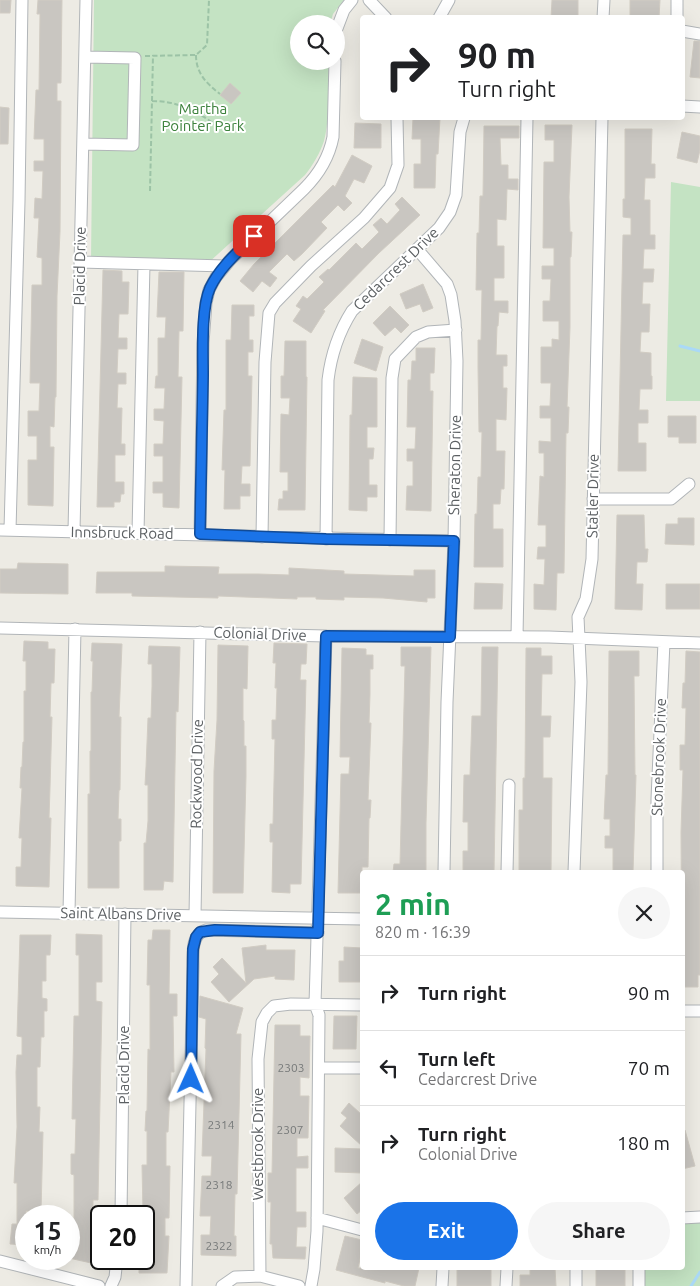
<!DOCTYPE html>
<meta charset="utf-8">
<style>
body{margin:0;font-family:Ubuntu,sans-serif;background:#f6f6f6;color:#202124;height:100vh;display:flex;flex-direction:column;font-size:19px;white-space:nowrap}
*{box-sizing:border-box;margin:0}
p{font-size:16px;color:#757577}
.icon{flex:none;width:28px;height:28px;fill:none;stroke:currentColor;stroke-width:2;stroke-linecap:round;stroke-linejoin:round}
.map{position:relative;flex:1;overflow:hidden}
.details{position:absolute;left:360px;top:870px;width:325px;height:400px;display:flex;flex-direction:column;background:#fff;border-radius:5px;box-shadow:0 5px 20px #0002}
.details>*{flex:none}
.top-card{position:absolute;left:360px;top:15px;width:325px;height:105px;border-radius:5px;box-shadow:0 5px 20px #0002;background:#fff;color:#202124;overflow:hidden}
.tools{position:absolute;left:290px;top:15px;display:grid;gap:10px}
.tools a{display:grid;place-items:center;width:55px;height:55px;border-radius:50%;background:#fff;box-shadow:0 5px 20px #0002;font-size:25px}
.speed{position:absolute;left:15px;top:1205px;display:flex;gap:10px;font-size:25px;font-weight:700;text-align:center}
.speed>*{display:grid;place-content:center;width:65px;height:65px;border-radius:50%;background:#fff;box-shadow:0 5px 20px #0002;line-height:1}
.speed small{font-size:12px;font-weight:400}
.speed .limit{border:2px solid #111;border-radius:8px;background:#fff;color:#111}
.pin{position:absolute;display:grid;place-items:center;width:42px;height:42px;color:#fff;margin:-21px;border-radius:10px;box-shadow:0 2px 8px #0006}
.me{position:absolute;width:55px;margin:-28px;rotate:1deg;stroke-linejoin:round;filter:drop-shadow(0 0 4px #0008)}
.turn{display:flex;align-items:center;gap:18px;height:105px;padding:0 15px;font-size:22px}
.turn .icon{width:65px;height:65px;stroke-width:2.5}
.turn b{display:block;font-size:35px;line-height:42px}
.round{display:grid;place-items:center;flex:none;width:52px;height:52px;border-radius:26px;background:#f6f6f6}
.head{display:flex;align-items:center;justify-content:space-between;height:85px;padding:0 15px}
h1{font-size:30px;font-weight:600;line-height:38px;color:#1e9e55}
.cta{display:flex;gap:10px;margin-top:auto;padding:10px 15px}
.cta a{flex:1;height:58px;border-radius:30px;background:#1a73e8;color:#fff;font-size:20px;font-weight:600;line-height:58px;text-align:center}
.cta a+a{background:#f6f6f6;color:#202124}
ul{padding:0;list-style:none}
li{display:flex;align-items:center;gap:15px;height:75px;padding:0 15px;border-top:1px solid #e0e0e0}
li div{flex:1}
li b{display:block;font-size:19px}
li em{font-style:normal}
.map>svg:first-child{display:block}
</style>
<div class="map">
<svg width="700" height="1286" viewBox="0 0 700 1286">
<rect width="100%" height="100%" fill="#edebe4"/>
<!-- green -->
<path fill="#c4e3c3" d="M 94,0 L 344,0 L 333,14 L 330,24 L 299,24 L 299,61 L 329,61 C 328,83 330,121 324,141 C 320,153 313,165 305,175 L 207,264 L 91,261 Z
M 671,182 L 700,187 L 700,401 L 666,401 Z
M 700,1219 L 700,1286 L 642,1286 L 643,1268 L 682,1268 L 683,1220 Z"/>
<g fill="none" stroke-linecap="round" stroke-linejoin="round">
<!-- stream -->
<path stroke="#aad9f7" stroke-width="3" d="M 680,346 L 700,351
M 691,1286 L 700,1272"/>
</g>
<!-- building -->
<path fill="#c9c6c1" stroke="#d1ccc3" d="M 0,0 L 11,0 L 10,13 L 0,13 Z
M 38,0 L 62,0 L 61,83 L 57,83 L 57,101 L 61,101 L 60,232 L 57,296 L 56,397 L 55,397 L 54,427 L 50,426 L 50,447 L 54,447 L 53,506 L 28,505 L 28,460 L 37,460 L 37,436 L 28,436 L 28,411 L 39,411 L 40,383 L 30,383 L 32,285 L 42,285 L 42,258 L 37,257 L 39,218 L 34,218 L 35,198 L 42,199 L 43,171 L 34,171 L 34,161 L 44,161 L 44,139 L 34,139 L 36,90 L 39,90 L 40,14 L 37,14 Z
M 552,0 L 578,0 L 578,18 L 551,18 Z
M 630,0 L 660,0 L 659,18 L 630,18 Z
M 694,41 L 700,41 L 700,78 L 690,77 Z
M 230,83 L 241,93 L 231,104 L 220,95 Z
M 0,107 L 9,108 L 8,144 L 0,144 Z
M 413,118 L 440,118 L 438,154 L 436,154 L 435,188 L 414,188 L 414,164 L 421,164 L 421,139 L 412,139 Z
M 355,123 L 381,124 L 381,148 L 354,148 Z
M 545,125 L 572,125 L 569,197 L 570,232 L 572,232 L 571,257 L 570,257 L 570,327 L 567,407 L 569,407 L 568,433 L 566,433 L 564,573 L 557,573 L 556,610 L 534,609 L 534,584 L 544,585 L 545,559 L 537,559 L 538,547 L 546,547 L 546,525 L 538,525 L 540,476 L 544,477 L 544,453 L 539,453 L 539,441 L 551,442 L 551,418 L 540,418 L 540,406 L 550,406 L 551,383 L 541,383 L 541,347 L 552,347 L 552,339 L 559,340 L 559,321 L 543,321 L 543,301 L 550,301 L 551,279 L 542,279 L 542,266 L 554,266 L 554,248 L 543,248 L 544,162 L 554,162 L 554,140 L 545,140 Z
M 484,126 L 519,126 L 519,138 L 500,138 L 501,165 L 508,165 L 508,179 L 518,179 L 518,190 L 507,189 L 506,220 L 497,219 L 497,246 L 504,246 L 504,278 L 494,278 L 494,301 L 508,301 L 508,313 L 499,312 L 498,326 L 497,326 L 496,355 L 507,355 L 507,366 L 503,366 L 503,388 L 507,388 L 506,420 L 496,419 L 496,451 L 505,451 L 504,489 L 501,489 L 500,504 L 493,504 L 493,529 L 503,529 L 503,567 L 474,567 L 475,514 L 477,514 L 478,477 L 481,477 L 482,432 L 479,432 L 478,366 L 478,340 L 481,340 L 482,290 L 476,290 L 477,233 L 479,233 L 480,196 L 483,196 Z
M 625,129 L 652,129 L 651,164 L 655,164 L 655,178 L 645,178 L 644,200 L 650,200 L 650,235 L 655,235 L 655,249 L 644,249 L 643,269 L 654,269 L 653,282 L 643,282 L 642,304 L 650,304 L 649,332 L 641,332 L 640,352 L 651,353 L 651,376 L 652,376 L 652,389 L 640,389 L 639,410 L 648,410 L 648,423 L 638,423 L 638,443 L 646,443 L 646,471 L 618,471 L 623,235 L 631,235 L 631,218 L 623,217 L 623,199 L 625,199 Z
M 682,132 L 700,136 L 700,150 L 697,163 L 677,158 Z
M 352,155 L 372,166 L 364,183 L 354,179 L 345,196 L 352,203 L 344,211 L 338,205 L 321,222 L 327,228 L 302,254 L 294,261 L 287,254 L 269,272 L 277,278 L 270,287 L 262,281 L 253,292 L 240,281 L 254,264 L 333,185 L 335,187 Z
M 402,197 L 420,215 L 379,253 L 323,310 L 325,311 L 311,333 L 293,321 L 301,309 L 296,306 L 303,296 L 307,299 L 324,282 L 319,277 L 328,269 L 329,270 L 356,243 L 362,249 L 379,232 L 373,225 L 381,218 L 387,224 L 400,210 L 395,204 Z
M 103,270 L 122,271 L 122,282 L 129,282 L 128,314 L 119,314 L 118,338 L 127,338 L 127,349 L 118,349 L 117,373 L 126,373 L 126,384 L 118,384 L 117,408 L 122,408 L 121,444 L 125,444 L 125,455 L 115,455 L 115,482 L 124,482 L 124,494 L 121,494 L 120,502 L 114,502 L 114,507 L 97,507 Z
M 159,272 L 184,272 L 183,331 L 179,331 L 178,377 L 182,377 L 179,508 L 163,507 L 163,493 L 153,493 L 153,482 L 163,482 L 163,456 L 154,456 L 154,444 L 163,444 L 164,421 L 154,420 L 154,409 L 164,409 L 165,388 L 155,388 L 156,376 L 158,376 L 158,338 L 165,338 L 166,317 L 157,317 Z
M 423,284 L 433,308 L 423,312 L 420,304 L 406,309 L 400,294 Z
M 232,305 L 254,305 L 254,316 L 249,316 L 249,340 L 253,340 L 253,352 L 248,352 L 248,376 L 252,376 L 250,466 L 242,466 L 241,484 L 250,484 L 250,496 L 240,496 L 240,509 L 224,509 L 225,470 L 222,470 L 224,410 L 226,410 L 226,340 L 231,340 Z
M 390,306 L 409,325 L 401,333 L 395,327 L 385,336 L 373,323 Z
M 362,339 L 383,347 L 376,371 L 354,363 Z
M 285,341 L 306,341 L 306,377 L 307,377 L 305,510 L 278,510 L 279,499 L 283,499 L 283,491 L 288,491 L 288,472 L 280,472 L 281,414 L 289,415 L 290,398 L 281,398 L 281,376 L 284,376 Z
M 416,348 L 435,348 L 434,373 L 430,373 L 430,391 L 433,391 L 431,511 L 406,510 L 407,486 L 413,486 L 413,461 L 407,461 L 407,449 L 415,449 L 416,427 L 407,427 L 408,380 L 411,380 L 412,361 L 416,361 Z
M 353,377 L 377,378 L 377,427 L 367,427 L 367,448 L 374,448 L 373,459 L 369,459 L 369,485 L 377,485 L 377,497 L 367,497 L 367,511 L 349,510 L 350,415 L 352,415 Z
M 668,416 L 696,416 L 696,443 L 679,443 L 679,437 L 668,437 Z
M 617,515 L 644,515 L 645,549 L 648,549 L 647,562 L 637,562 L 636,584 L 643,584 L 642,610 L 615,609 Z
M 678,518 L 694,518 L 694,545 L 665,544 L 666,524 L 678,524 Z
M 18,563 L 68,564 L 68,594 L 0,593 L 0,569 L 17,569 Z
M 165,566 L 219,567 L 218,574 L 258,574 L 289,575 L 289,568 L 344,571 L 344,574 L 414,576 L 414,570 L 435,570 L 435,598 L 427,598 L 427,602 L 383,598 L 344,597 L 344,600 L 316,599 L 316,597 L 297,597 L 297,599 L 218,596 L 218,598 L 132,596 L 132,593 L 96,593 L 97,572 L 165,572 Z
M 475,583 L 503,584 L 502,609 L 474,609 Z
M 666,584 L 700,584 L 700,609 L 666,609 Z
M 24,641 L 48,642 L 48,649 L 55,649 L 54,683 L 51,683 L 50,717 L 52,717 L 50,788 L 49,818 L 51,818 L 49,887 L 16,886 L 16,867 L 21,867 L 22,838 L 19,838 L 22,788 L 20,788 L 21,767 L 22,767 L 23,742 L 24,742 L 24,691 L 26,691 L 26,661 L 23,661 Z
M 92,643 L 122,644 L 119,717 L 121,717 L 120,790 L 119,790 L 118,819 L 121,819 L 121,841 L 119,841 L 119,888 L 88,888 L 88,794 L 90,794 L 90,751 L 91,751 L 91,692 L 92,692 L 93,661 L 91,661 Z
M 274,643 L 307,644 L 306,664 L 301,664 L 300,680 L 306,680 L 301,884 L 290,884 L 290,893 L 272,892 L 273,842 L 270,842 L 270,824 L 273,824 L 275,739 L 272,739 L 272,720 L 276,720 L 277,688 L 275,688 L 276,663 L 273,663 Z
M 218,645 L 248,646 L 247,689 L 243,688 L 243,720 L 244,721 L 244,746 L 246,746 L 246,776 L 243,893 L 213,893 L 214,771 L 217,720 Z
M 149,646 L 180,647 L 178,712 L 176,711 L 173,882 L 164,881 L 163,890 L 144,890 L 144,843 L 146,843 L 148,821 L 148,785 L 145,785 L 146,767 L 148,718 L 151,718 L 152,687 L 152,664 L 148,664 Z
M 401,647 L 431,647 L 426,823 L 426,872 L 393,872 L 394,864 L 400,864 L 405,666 L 401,666 Z
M 482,647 L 498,647 L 494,872 L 463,872 L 463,851 L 468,851 L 468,822 L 463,822 L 464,775 L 470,775 L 472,716 L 481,716 Z
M 342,648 L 366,649 L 366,655 L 373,655 L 373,669 L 370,669 L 370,694 L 369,723 L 371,723 L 368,800 L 371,800 L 370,818 L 369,818 L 368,867 L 362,867 L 362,893 L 338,893 L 341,774 L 349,774 L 350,757 L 340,757 Z
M 526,648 L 541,648 L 541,656 L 552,656 L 552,674 L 542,674 L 541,716 L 551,716 L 550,737 L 543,737 L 543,778 L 552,778 L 551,872 L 519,872 L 519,810 L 523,810 L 523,778 L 525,778 Z
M 609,651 L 639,651 L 639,676 L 634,676 L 635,775 L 636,775 L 633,872 L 613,872 L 613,848 L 605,848 L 605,836 L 610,836 L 610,819 L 604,819 L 606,775 L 608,775 Z
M 686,651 L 700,652 L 700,975 L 698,975 L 698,987 L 682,987 L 681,832 L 683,770 L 680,770 L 680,745 L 685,745 L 686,708 L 682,708 L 683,683 L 685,683 Z
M 153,930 L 170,930 L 169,994 L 177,994 L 177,1016 L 173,1016 L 174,1072 L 171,1072 L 168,1132 L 166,1132 L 166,1166 L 170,1166 L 169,1218 L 165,1218 L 165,1236 L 169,1236 L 167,1273 L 139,1273 L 139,1259 L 144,1259 L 142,1165 L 147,1165 L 147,1131 L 145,1131 L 146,1111 L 147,1111 L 148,1049 L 150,1050 L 150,985 L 147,985 L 148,940 L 152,940 Z
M 76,934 L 102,935 L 102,982 L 96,982 L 96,1001 L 102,1002 L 98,1200 L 93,1200 L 93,1220 L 97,1220 L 97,1237 L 91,1263 L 69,1258 L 69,1236 L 74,1237 L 74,1175 L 71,1174 L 71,1154 L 75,1154 L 76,1119 L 72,1119 L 74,1016 L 79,1016 L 79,955 L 76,955 Z
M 20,935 L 51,935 L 50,955 L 46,955 L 46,981 L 42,981 L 42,998 L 47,999 L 47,1011 L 44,1011 L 44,1037 L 41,1037 L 40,1067 L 37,1067 L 37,1107 L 40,1107 L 39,1132 L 43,1132 L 41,1212 L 26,1211 L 26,1245 L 10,1244 L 12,1224 L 17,1224 L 17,1183 L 14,1183 L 17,1127 L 16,1072 L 17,1055 L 22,1055 L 22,1037 L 17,1036 Z
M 266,945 L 266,950 L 295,950 L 294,980 L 275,979 L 275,976 L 254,979 L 229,1002 L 211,982 L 219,974 L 213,967 L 222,958 L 246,983 L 242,948 Z
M 344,947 L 362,948 L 361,982 L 339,982 L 339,961 L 344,961 Z
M 200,996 L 243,1008 L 236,1034 L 241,1034 L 237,1194 L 235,1194 L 234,1236 L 236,1236 L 236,1256 L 201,1255 L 201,1235 L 210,1235 L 211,1216 L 200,1216 L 202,1176 L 211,1176 L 212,1156 L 202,1156 L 206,1049 L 205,1048 L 206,1019 L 199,1017 Z
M 334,1016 L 357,1016 L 356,1049 L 333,1049 Z
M 275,1025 L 300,1025 L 300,1036 L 310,1036 L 309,1078 L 300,1077 L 300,1096 L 309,1096 L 308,1138 L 297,1138 L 297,1157 L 308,1156 L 308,1168 L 296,1168 L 296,1212 L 306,1212 L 306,1227 L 297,1227 L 296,1247 L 306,1247 L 305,1259 L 273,1258 L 272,1244 L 270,1244 L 271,1202 L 268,1202 L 268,1173 L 272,1173 Z
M 349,1103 L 362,1115 L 362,1146 L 340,1126 L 347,1118 L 341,1113 Z
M 682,1130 L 685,1130 L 695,1166 L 682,1169 Z
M 335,1148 L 362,1149 L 362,1173 L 335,1172 Z
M 362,1182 L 362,1210 L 357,1214 L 344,1198 Z
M 345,1236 L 362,1240 L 362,1250 L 358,1268 L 419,1268 L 415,1286 L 404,1286 L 385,1281 L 385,1283 L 336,1270 Z
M 457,1268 L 491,1268 L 491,1286 L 457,1286 Z
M 530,1268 L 555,1268 L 556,1286 L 520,1286 L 520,1275 L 530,1275 Z
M 596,1269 L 625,1270 L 625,1286 L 596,1286 Z"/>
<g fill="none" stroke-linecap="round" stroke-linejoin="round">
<defs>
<path id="minor" d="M 369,0 L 386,18
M 439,18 L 449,0
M 603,18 L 604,0
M 677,18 L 677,0
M 336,31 L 344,10 L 352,0
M 682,31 L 700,34
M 682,106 L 700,107
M 83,144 L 133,145 L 135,58 L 85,57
M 417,249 L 447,284 L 451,295 L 455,321 L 457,361 L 454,541 L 447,702 L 444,872
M 80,262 L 225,266
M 593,499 L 671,499 L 689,484
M 0,530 L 454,541
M 10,530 L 19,201 L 22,0
M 74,531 L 86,0
M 138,533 L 144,264
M 200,534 L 203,343 L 206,303 L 209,290 L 216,277 L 230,260 L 304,189 C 319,174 329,158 333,137 L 335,61
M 262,537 L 265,362 L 269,313 L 275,303 L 311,266 L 364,218 L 390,188 L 398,165 L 397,118
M 326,539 L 328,380 C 331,355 338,333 352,311 L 439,228 L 450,212 L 456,195 L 460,132 L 464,118
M 390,540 L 392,378 L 395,359 L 416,337 L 428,332 L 456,330
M 0,628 L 326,636 L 549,637 L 700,643
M 517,637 L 527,118
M 507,872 L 509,785
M 574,872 L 581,682 L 578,617 L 586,599 L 592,559 L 602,118
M 657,872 L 657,799 L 664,642
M 0,912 L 362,919
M 69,913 L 75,629
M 195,916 L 200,632
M 682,1011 L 700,1011
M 319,1068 L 362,1068
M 121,1216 L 125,914
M 317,1218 L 362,1230
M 682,1218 L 700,1217
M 0,1261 L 99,1286
M 260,1276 L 258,1059 L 262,1022 L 267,1013 L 274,1006 L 291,1004 L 362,1005
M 111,1286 L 115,1277 L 117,1259
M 186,1286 L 193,966 C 193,953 191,934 206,930 L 318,933
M 222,1286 L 235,1277 L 260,1276 L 299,1286
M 311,1286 L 314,1269 L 317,1231 L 319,1015 L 315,1004 L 326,636
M 442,1286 L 443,1268
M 506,1286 L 507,1268
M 576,1286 L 576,1268
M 639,1286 L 639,1268"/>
</defs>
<!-- minor casing -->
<use href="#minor" stroke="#b1b5b8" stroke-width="13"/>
<!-- path -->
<path stroke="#9cc3a6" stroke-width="2" stroke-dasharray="5 2.5" stroke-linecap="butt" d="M 196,55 C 196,73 206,83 220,94
M 145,56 L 196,55 L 207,45 L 209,0
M 152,101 C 178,101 197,111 217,126
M 150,191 L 153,55"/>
<!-- minor -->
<use href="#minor" stroke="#fff" stroke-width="11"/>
</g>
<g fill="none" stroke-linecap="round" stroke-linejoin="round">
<defs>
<path id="route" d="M 191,1079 L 193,949 L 196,937 L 200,932 L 215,930 L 318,933 L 326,636 L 450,637 L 454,541 L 326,539 L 200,534 C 201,481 202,428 203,375 C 203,352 201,308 210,288 C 220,267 238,252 254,236"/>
</defs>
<!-- route casing -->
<use href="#route" stroke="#114b97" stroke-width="12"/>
<!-- route -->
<use href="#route" stroke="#1a73e8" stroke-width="9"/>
</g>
<g text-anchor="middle" stroke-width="4" stroke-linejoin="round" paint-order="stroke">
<!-- number labels -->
<g font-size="12" fill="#777a7a">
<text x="291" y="1072">2303</text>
<text x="221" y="1129">2314</text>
<text x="290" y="1134">2307</text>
<text x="219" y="1189">2318</text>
<text x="219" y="1250">2322</text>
</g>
<!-- park labels -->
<g font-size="15" fill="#3d823d" stroke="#fff">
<text x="203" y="114">Martha<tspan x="203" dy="17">Pointer Park</tspan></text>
</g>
<!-- street labels -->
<g font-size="15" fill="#5c6063" stroke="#fff">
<text transform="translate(80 266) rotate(-89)" y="5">Placid Drive</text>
<text transform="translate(396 269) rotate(-44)" y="5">Cedarcrest Drive</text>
<text transform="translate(455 465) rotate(-89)" y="5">Sheraton Drive</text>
<text transform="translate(593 496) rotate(-89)" y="5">Statler Drive</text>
<text transform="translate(122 533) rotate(1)" y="5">Innsbruck Road</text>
<text transform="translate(260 634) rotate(2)" y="5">Colonial Drive</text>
<text transform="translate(659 757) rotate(-88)" y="5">Stonebrook Drive</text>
<text transform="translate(197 774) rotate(-89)" y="5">Rockwood Drive</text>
<text transform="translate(121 914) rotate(1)" y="5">Saint Albans Drive</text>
<text transform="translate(124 1065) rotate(-90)" y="5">Placid Drive</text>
<text transform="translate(258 1144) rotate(-90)" y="5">Westbrook Drive</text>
</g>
</g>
</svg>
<div class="tools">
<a><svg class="icon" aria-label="search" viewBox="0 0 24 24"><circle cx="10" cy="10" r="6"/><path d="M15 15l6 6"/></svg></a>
</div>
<div class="speed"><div>15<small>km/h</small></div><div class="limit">20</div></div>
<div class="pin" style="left:254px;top:236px;background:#d93025"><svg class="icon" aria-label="arrive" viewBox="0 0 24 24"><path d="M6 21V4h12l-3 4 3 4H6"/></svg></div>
<svg class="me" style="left:191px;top:1079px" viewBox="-20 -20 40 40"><path d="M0-17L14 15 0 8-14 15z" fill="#1a73e8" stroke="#fff" stroke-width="4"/></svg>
<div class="top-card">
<div class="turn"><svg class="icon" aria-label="right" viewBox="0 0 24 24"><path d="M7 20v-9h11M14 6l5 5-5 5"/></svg><div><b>90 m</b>Turn right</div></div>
</div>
<section class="details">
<div class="head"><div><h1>2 min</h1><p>820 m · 16:39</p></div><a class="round"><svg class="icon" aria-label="close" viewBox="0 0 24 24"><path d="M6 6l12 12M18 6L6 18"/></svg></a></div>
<ul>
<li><svg class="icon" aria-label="right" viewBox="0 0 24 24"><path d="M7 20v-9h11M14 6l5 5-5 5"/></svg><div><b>Turn right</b></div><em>90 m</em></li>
<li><svg class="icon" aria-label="left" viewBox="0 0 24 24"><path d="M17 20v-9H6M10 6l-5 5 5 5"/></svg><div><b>Turn left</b><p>Cedarcrest Drive</p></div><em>70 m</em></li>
<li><svg class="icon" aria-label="right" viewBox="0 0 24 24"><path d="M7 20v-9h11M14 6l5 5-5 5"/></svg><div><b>Turn right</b><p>Colonial Drive</p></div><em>180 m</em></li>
</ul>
<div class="cta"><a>Exit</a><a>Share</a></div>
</section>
</div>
